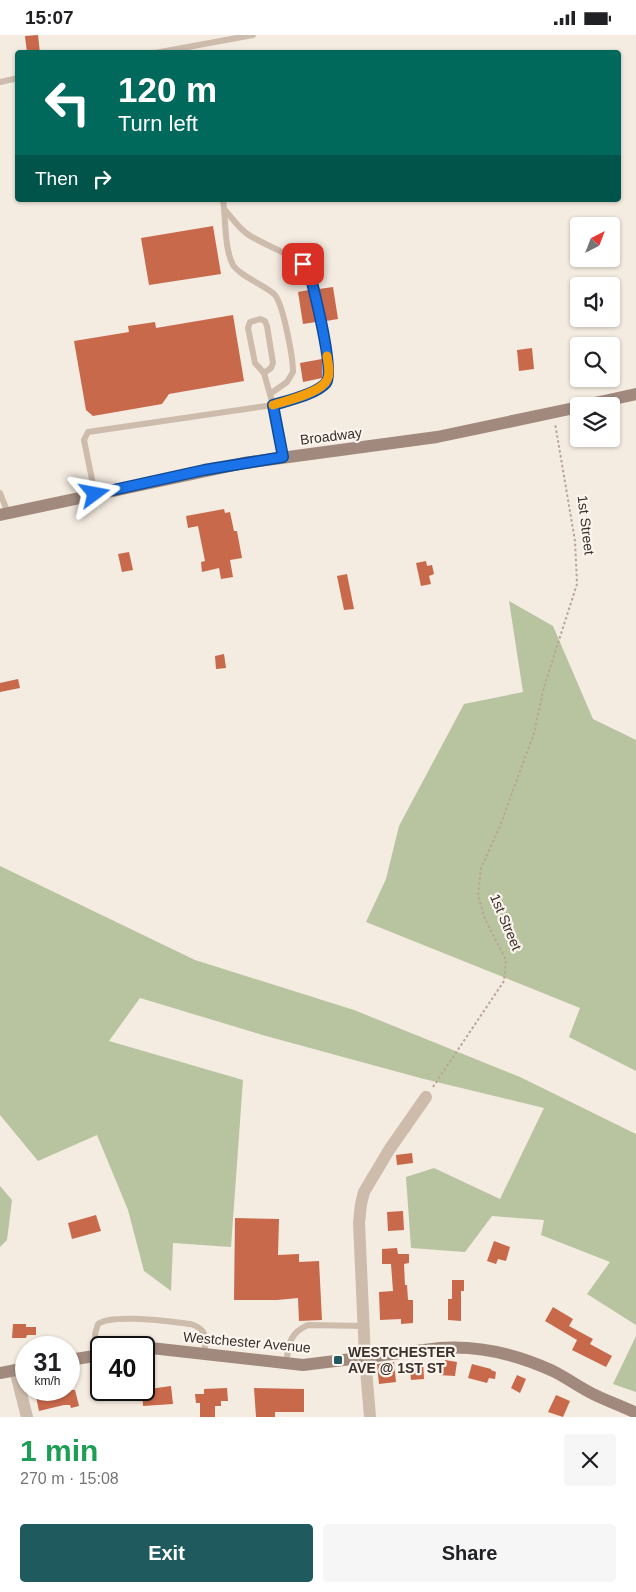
<!DOCTYPE html>
<meta charset="utf-8">
<style>
body{margin:0;font-family:Arial,sans-serif;background:#f6f6f6;color:#202124;height:100vh;display:flex;flex-direction:column;font-size:19px;white-space:nowrap}
*{box-sizing:border-box;margin:0}
p{font-size:16px;color:#757577}
.icon{flex:none;width:28px;height:28px;fill:none;stroke:currentColor;stroke-width:2;stroke-linecap:round;stroke-linejoin:round}
.map{position:relative;height:1382px;overflow:hidden}
.drawer{display:flex;flex-direction:column;background:#fff;flex:1}
.drawer>*{flex:none}
.banner{position:absolute;left:15px;top:15px;width:606px;height:152px;border-radius:5px;box-shadow:0 1px 4px #0004;background:#00695c;color:#fff;overflow:hidden}
.needle{width:32px;rotate:42deg}
.tools{position:absolute;left:570px;top:182px;display:grid;gap:10px}
.tools a{display:grid;place-items:center;width:50px;height:50px;border-radius:5px;background:#fff;box-shadow:0 1px 4px #0004;font-size:25px}
.speed{position:absolute;left:15px;top:1301px;display:flex;gap:10px;font-size:25px;font-weight:700;text-align:center}
.speed>*{display:grid;place-content:center;width:65px;height:65px;border-radius:50%;background:#fff;box-shadow:0 1px 4px #0004;line-height:1}
.speed small{font-size:12px;font-weight:400}
.speed .limit{border:2px solid #111;border-radius:8px;background:#fff;color:#111}
.pin{position:absolute;display:grid;place-items:center;width:42px;height:42px;color:#fff;margin:-21px;border-radius:10px;box-shadow:0 2px 8px #0006}
.me{position:absolute;width:55px;margin:-28px;rotate:77deg;stroke-linejoin:round;filter:drop-shadow(0 0 4px #0008)}
.turn{display:flex;align-items:center;gap:18px;height:105px;padding:0 20px;font-size:22px}
.turn .icon{width:65px;height:65px;stroke-width:2.5}
.turn b{display:block;font-size:35px;line-height:42px}
.then{display:flex;align-items:center;height:48px;padding:0 20px;background:#0003;gap:10px;font-size:19px}
.round{display:grid;place-items:center;flex:none;width:52px;height:52px;border-radius:5px;background:#f6f6f6}
.overview{display:flex;align-items:center;justify-content:space-between;height:85px;padding:0 20px}
h1{font-size:30px;font-weight:700;line-height:38px;color:#1e9e55}
.primary-button{display:flex;gap:10px;margin-top:auto;padding:10px 20px}
.primary-button a{flex:1;height:58px;border-radius:5px;background:#1f5a5e;color:#fff;font-size:20px;font-weight:700;line-height:58px;text-align:center}
.primary-button a+a{background:#f6f6f6;color:#202124}
.status{display:flex;justify-content:space-between;align-items:center;height:35px;padding:0 25px;background:#fff;direction:ltr}
.status svg{height:14px;fill:currentColor}
.map>svg:first-child{display:block}
</style>
<div class="status"><b>15:07</b><svg viewBox="0 0 49 12"><path d="M0 12V9h3v3zM5 12V6h3v6zM10 12V3h3v9zM15 12V0h3v12zM26 1h20v11H26zM47 4h2v5h-2z"/></svg></div>
<div class="map">
<svg width="636" height="1382" viewBox="0 0 636 1382">
<rect width="100%" height="100%" fill="#f4ebe1"/>
<!-- green -->
<path fill="#b8c4a0" d="M 509,566 L 553,591 L 593,684 L 636,705 L 636,1036 L 569,1002 L 580,973 L 366,887 L 386,844 L 399,791 L 464,669 L 523,657 Z
M 0,831 L 195,925 L 354,975 L 520,1042 L 636,1099 L 636,1290 L 587,1259 L 610,1227 L 541,1200 L 544,1185 L 492,1181 L 465,1217 L 411,1213 L 406,1142 L 434,1133 L 500,1164 L 544,1073 L 424,1044 L 266,1001 L 140,963 L 109,1006 L 243,1045 L 231,1212 L 173,1208 L 171,1256 L 144,1236 L 128,1175 L 97,1100 L 38,1126 L 0,1080 Z
M 0,1151 L 12,1165 L 7,1205 L 0,1212 Z
M 636,1301 L 636,1357 L 613,1349 Z"/>
<!-- building -->
<path fill="#c8694b" d="M 38,0 L 40,18 L 27,18 L 25,1 Z
M 213,191 L 221,239 L 149,250 L 141,203 Z
M 333,252 L 338,284 L 326,286 L 319,254 Z
M 309,255 L 316,287 L 303,289 L 298,257 Z
M 233,280 L 244,346 L 169,359 L 162,369 L 93,381 L 86,375 L 74,306 L 129,297 L 128,291 L 155,287 L 156,293 Z
M 532,313 L 534,334 L 519,336 L 517,315 Z
M 322,324 L 322,343 L 303,347 L 300,328 Z
M 224,474 L 225,478 L 230,477 L 234,496 L 237,496 L 242,523 L 230,525 L 233,542 L 221,544 L 219,533 L 202,537 L 201,527 L 205,526 L 198,491 L 188,493 L 186,481 Z
M 129,517 L 133,535 L 122,537 L 118,519 Z
M 426,526 L 427,531 L 432,530 L 434,539 L 429,541 L 431,549 L 421,551 L 416,528 Z
M 347,539 L 354,574 L 344,575 L 337,541 Z
M 224,619 L 226,633 L 216,634 L 215,621 Z
M 18,644 L 20,653 L 0,657 L 0,648 Z
M 412,1118 L 413,1128 L 397,1130 L 396,1120 Z
M 403,1176 L 404,1195 L 388,1196 L 387,1177 Z
M 96,1180 L 101,1196 L 72,1204 L 68,1188 Z
M 235,1183 L 279,1184 L 278,1220 L 299,1219 L 299,1227 L 319,1226 L 322,1285 L 299,1286 L 298,1263 L 277,1265 L 234,1265 Z
M 494,1206 L 510,1212 L 506,1226 L 498,1224 L 496,1229 L 487,1226 Z
M 397,1213 L 398,1219 L 409,1219 L 409,1228 L 404,1229 L 405,1250 L 407,1250 L 408,1265 L 413,1265 L 413,1288 L 401,1289 L 401,1284 L 380,1285 L 379,1257 L 393,1256 L 391,1229 L 382,1229 L 382,1214 Z
M 452,1245 L 464,1245 L 464,1256 L 461,1256 L 461,1286 L 448,1285 L 448,1264 L 452,1264 Z
M 553,1272 L 573,1284 L 569,1291 L 593,1304 L 590,1309 L 612,1321 L 606,1332 L 572,1315 L 577,1305 L 545,1286 Z
M 13,1289 L 26,1289 L 26,1292 L 36,1292 L 36,1300 L 27,1300 L 26,1303 L 12,1303 Z
M 445,1325 L 457,1327 L 455,1341 L 438,1340 L 440,1330 L 444,1331 Z
M 423,1326 L 424,1344 L 411,1345 L 409,1327 Z
M 394,1327 L 396,1347 L 379,1349 L 377,1329 Z
M 472,1329 L 491,1334 L 491,1335 L 496,1337 L 495,1344 L 489,1343 L 487,1348 L 468,1343 Z
M 517,1340 L 526,1344 L 520,1358 L 511,1353 Z
M 171,1351 L 173,1369 L 143,1371 L 142,1355 Z
M 227,1353 L 228,1366 L 221,1366 L 221,1371 L 215,1371 L 215,1382 L 200,1382 L 200,1368 L 196,1368 L 195,1359 L 204,1359 L 204,1354 Z
M 254,1353 L 304,1354 L 304,1377 L 275,1377 L 275,1382 L 256,1382 Z
M 39,1355 L 75,1355 L 79,1371 L 71,1373 L 70,1370 L 64,1370 L 39,1376 L 35,1357 Z
M 556,1360 L 570,1366 L 563,1382 L 548,1377 Z"/>
<g fill="none" stroke-linecap="round" stroke-linejoin="round">
<!-- path -->
<path stroke="#b9a596" stroke-width="2" stroke-dasharray="2.5 2.5" stroke-linecap="butt" d="M 433,1052 L 504,946 L 506,925 L 485,884 L 478,860 L 481,833 L 500,791 L 534,698 L 544,652 L 577,549 L 575,506 L 555,388"/>
<!-- lane -->
<path stroke="#cdbbac" stroke-width="6" d="M 155,18 L 253,0
M 0,47 L 18,43
M 223,165 C 226,184 224,213 233,230 C 240,241 264,250 274,259 C 283,267 293,323 293,337 L 287,347 L 270,359
M 264,338 L 271,333 L 273,328 L 267,291 L 265,286 L 260,284 L 250,287 L 248,293 L 255,328 L 264,338 L 273,370 L 283,422
M 0,458 L 8,478
M 95,459 L 84,405 L 88,397 L 273,370 L 314,355 L 327,346 C 333,328 315,261 310,239 C 302,222 262,210 246,198 C 238,192 231,182 225,175
M 97,1321 L 95,1299 L 98,1289 C 112,1278 172,1287 191,1289 C 208,1295 206,1303 204,1319
M 286,1328 C 289,1310 289,1298 308,1290 L 364,1291"/>
<!-- street -->
<path stroke="#cdbbac" stroke-width="12" d="M 15,1335 L 27,1382
M 370,1382 L 365,1322 L 359,1188 L 361,1169 L 364,1157 L 389,1115 L 426,1062"/>
<!-- secondary -->
<path stroke="#a18a7d" stroke-width="12" d="M 581,371 L 636,359
M 0,480 L 244,428 L 437,402 L 579,372
M 142,1312 L 303,1330 L 440,1313 C 480,1310 516,1319 553,1336 C 567,1343 579,1352 593,1359 C 607,1366 622,1371 636,1378
M 69,1325 L 101,1320
M 0,1338 L 26,1333"/>
</g>
<g fill="none" stroke-linecap="round" stroke-linejoin="round">
<defs>
<path id="route" d="M 95,459 L 204,435 L 283,422 L 273,370 C 287,366 317,359 326,348 C 335,337 314,256 310,239 L 307,233 L 303,229"/>
</defs>
<!-- route casing -->
<use href="#route" stroke="#114b97" stroke-width="12"/>
<!-- route -->
<use href="#route" stroke="#1a73e8" stroke-width="9"/>
<!-- slow -->
<path stroke="#f59e0b" stroke-width="9" d="M 273,370 C 285,366 321,358 327,345 C 331,338 328,329 327,321"/>
</g>
<!-- markers -->
<rect fill="#1f5a5e" stroke="#fbf5ee" stroke-width="2" x="333" y="1320" width="10" height="10" rx="2.5"/>
<g text-anchor="middle" stroke-width="4.5" stroke-linejoin="round" paint-order="stroke">
<!-- street labels -->
<g font-size="14" fill="#3b302b" stroke="#fbf5ee">
<text transform="translate(331 401) rotate(-7)" y="5">Broadway</text>
<text transform="translate(586 490) rotate(83)" y="5">1st Street</text>
<text transform="translate(506 887) rotate(67)" y="5">1st Street</text>
<text transform="translate(247 1307) rotate(5)" y="5">Westchester Avenue</text>
</g>
<!-- poi labels -->
<g font-size="14" font-weight="bold" fill="#3b302b" stroke="#fbf5ee" text-anchor="start">
<text x="348" y="1322">WESTCHESTER<tspan x="348" dy="16">AVE @ 1ST ST</tspan></text>
</g>
</g>
</svg>
<div class="tools">
<a><svg class="needle" viewBox="-14 -14 28 28"><path d="M0-13l5 13h-10z" fill="#e53935"/><path d="M0 13l5-13h-10z" fill="#757577"/></svg></a>
<a><svg class="icon" aria-label="sound" viewBox="0 0 24 24"><path d="M4 9h4l5-4v14l-5-4H4zM17 9q2 3 0 6"/></svg></a>
<a><svg class="icon" aria-label="search" viewBox="0 0 24 24"><circle cx="10" cy="10" r="6"/><path d="M15 15l6 6"/></svg></a>
<a><svg class="icon" aria-label="layers" viewBox="0 0 24 24"><path d="M12 4l9 5-9 5-9-5zM3 14l9 5 9-5"/></svg></a>
</div>
<div class="speed"><div>31<small>km/h</small></div><div class="limit">40</div></div>
<div class="pin" style="left:303px;top:229px;background:#d93025"><svg class="icon" aria-label="arrive" viewBox="0 0 24 24"><path d="M6 21V4h12l-3 4 3 4H6"/></svg></div>
<svg class="me" style="left:95px;top:459px" viewBox="-20 -20 40 40"><path d="M0-17L14 15 0 8-14 15z" fill="#1a73e8" stroke="#fff" stroke-width="4"/></svg>
<div class="banner">
<div class="turn"><svg class="icon" aria-label="left" viewBox="0 0 24 24"><path d="M17 20v-9H6M10 6l-5 5 5 5"/></svg><div><b>120 m</b>Turn left</div></div>
<div class="then">Then<svg class="icon" aria-label="right" viewBox="0 0 24 24"><path d="M7 20v-9h11M14 6l5 5-5 5"/></svg></div>
</div>
</div>
<section class="drawer">
<div class="overview"><div><h1>1 min</h1><p>270 m · 15:08</p></div><a class="round"><svg class="icon" aria-label="close" viewBox="0 0 24 24"><path d="M6 6l12 12M18 6L6 18"/></svg></a></div>
<div class="primary-button"><a>Exit</a><a>Share</a></div>
</section>
